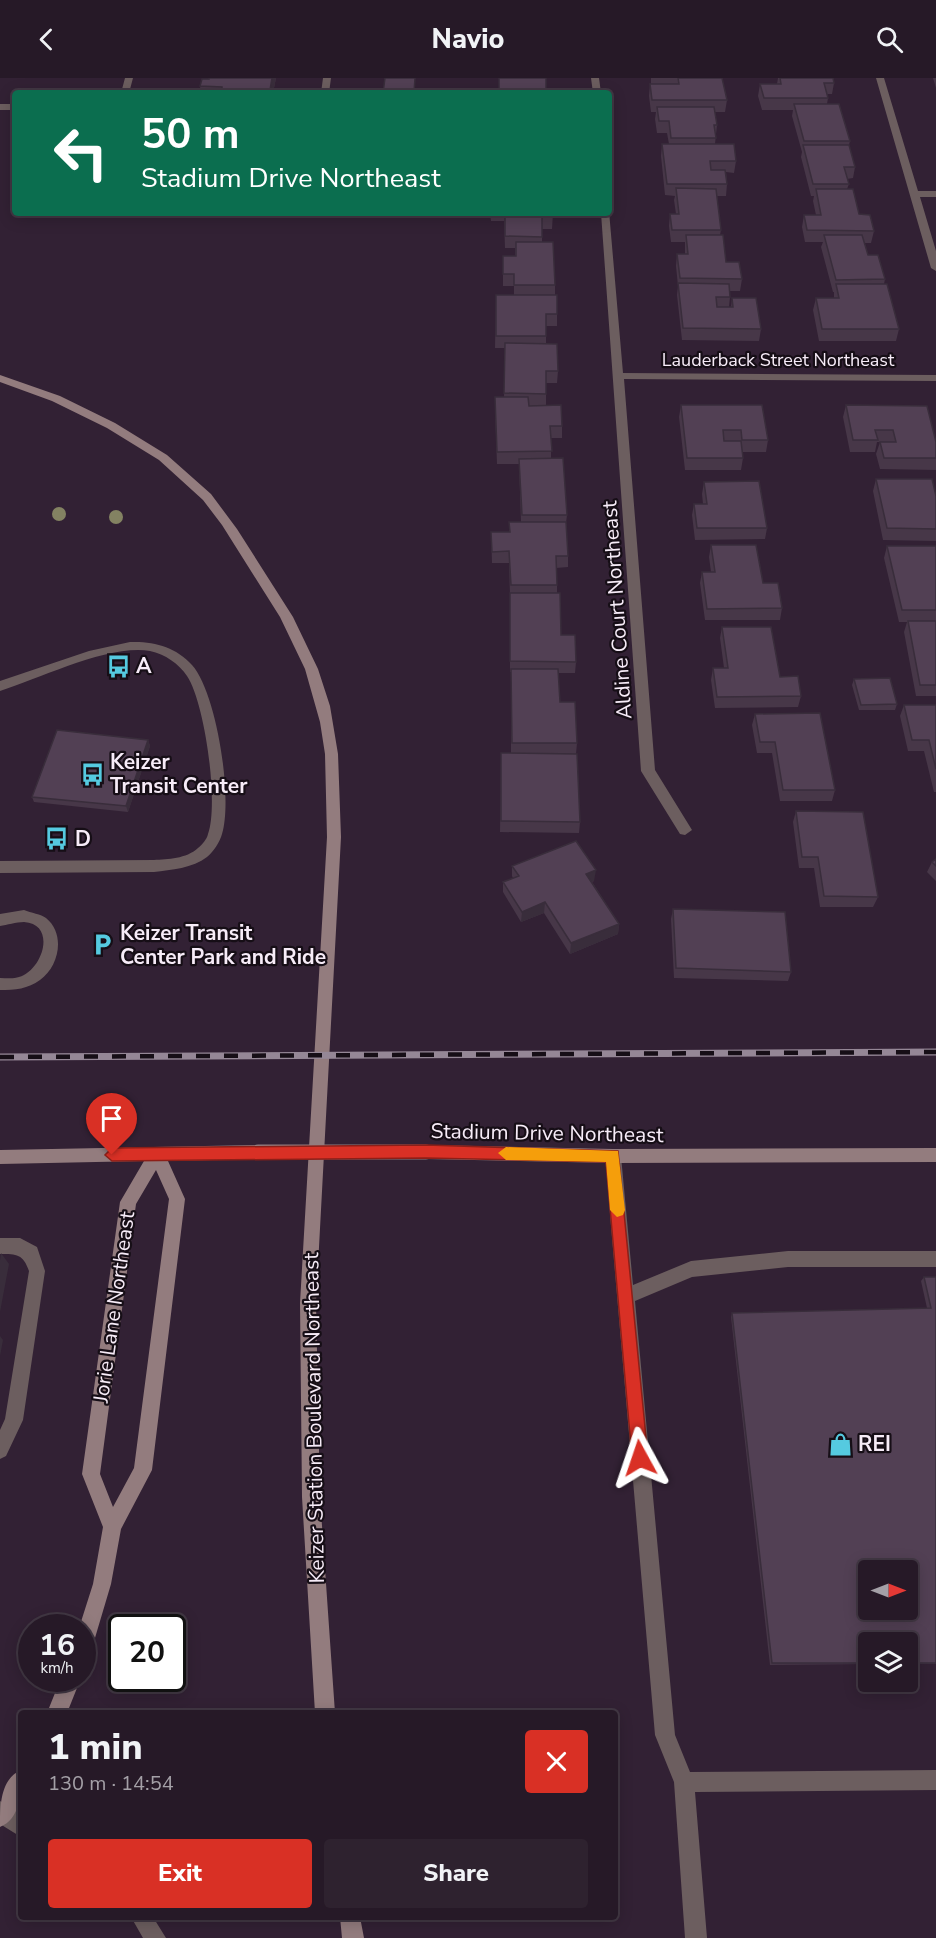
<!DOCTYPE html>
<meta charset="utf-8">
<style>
body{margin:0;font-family:"Nunito Sans",sans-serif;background:#2e222f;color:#f1f3f6;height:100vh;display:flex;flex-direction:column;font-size:22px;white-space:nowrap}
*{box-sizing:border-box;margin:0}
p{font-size:20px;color:#a4a0a7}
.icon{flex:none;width:33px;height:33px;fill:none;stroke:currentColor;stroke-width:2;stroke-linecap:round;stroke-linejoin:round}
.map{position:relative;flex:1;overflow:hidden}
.panel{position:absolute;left:18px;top:1632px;width:600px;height:210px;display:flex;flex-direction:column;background:#261927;border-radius:6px;box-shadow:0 3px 15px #0003,0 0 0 2px #423844}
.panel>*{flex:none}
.guide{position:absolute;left:12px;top:12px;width:600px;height:126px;border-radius:6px;box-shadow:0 3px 15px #0003,0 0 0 2px #423844;background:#0b6e4f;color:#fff;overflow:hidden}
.needle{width:39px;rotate:90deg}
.controls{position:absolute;left:858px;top:1482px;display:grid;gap:12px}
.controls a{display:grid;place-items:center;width:60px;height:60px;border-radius:6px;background:#261927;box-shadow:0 3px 15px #0003,0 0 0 2px #423844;font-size:30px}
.speed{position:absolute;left:18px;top:1536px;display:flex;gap:12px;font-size:30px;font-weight:700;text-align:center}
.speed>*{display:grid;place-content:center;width:78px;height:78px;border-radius:50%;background:#261927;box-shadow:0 3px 15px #0003,0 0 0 2px #423844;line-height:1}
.speed small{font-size:15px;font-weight:400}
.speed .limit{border:3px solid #111;border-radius:9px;background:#fff;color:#111}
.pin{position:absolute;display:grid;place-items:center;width:51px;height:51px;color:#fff;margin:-62px -26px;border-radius:50% 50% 50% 0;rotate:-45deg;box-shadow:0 0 6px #0007}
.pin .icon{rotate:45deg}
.me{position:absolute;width:66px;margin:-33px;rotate:355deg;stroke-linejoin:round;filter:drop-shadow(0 0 4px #0008)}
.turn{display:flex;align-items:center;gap:21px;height:126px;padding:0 30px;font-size:27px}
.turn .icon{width:78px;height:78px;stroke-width:2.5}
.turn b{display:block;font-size:42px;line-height:51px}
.round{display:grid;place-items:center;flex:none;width:63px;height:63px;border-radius:6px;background:#2e222f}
.headline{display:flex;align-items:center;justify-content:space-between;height:102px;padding:0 30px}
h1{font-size:36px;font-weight:800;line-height:45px}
.action{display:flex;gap:12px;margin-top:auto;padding:12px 30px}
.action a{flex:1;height:69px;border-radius:6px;background:#d93025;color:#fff;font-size:24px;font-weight:800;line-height:69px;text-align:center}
.action a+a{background:#2e222f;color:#f1f3f6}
header{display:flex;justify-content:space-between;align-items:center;height:78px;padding:0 30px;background:#261927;font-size:27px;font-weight:800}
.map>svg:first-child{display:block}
</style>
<header><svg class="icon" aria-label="back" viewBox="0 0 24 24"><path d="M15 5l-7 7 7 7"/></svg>Navio<svg class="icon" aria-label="search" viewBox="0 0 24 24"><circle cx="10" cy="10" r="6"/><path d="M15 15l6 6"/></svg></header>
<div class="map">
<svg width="936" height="1860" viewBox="0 0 936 1860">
<rect width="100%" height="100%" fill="#322134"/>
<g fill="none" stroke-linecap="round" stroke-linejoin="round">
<!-- lane -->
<path fill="#6c5e5f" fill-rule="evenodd" d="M 125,0 L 133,0 L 129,15 L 121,15 Z
M 0,26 L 15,26 L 15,32 L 0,32 Z
M 130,564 C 154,563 176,569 192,587 C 217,615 233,721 222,756 C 220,764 213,774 207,779 C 193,790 171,792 154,794 L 0,795 L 0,783 L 154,782 C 168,781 186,781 198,770 C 202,767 207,761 208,756 C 219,726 205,625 187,598 C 179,586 165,576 150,573 C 109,566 41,600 0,613 L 0,603 L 89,573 Z
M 24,832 C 31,835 41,836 46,840 C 66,856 59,889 40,902 C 28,911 15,912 0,912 L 0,900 C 6,900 14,901 19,899 C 43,892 57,846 24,844 C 16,844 7,847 0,848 L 0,836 Z
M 613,1071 L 619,1073 L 621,1078 L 633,1207 L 691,1183 L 788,1173 L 936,1173 L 936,1189 L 788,1189 L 692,1199 L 635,1223 L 675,1657 L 690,1694 L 936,1692 L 936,1712 L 695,1714 L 707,1860 L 685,1860 L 674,1704 L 655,1657 L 605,1078 L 607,1073 Z
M 0,1160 L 20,1160 L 37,1169 L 45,1193 L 23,1342 L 6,1378 L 0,1381 L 0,1352 L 5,1341 L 29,1193 C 23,1176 17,1176 0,1176 Z
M 0,1723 L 21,1736 L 21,1759 L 0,1746 Z
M 131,1839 L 153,1839 L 166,1860 L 143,1860 Z"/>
<!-- street -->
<path fill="#6c5e5f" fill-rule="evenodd" d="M 323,0 L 331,0 L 329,15 L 321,15 Z
M 591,0 L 599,0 L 601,15 L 593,15 Z
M 876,0 L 884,0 L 918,113 L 936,113 L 936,119 L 920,119 L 936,173 L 936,193 L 931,190 Z
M 609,133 L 623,295 L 936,297 L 936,303 L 624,301 L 655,692 L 692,752 L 685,757 L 680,756 L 641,693 L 601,135 L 609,135 Z"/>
<!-- secondary -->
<path fill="#937c7e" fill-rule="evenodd" d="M 0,297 L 60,318 L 115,345 L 167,377 L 211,416 L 237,451 L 293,539 L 318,591 L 330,628 L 338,676 L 341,759 L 316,1225 L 320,1419 L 335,1635 L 315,1635 L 302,1419 L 300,1225 L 327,759 L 325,676 L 320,644 L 305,591 L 280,539 L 222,447 L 203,422 L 159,382 L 107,350 L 52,323 L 0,304 Z
M 258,1067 L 264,1069 L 266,1074 L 264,1079 L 258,1081 L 168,1083 L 185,1121 L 152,1392 L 121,1451 L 111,1506 L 92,1570 L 89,1577 L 82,1579 L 82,1550 L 79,1550 L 93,1506 L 103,1449 L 82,1396 L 120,1124 L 144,1083 L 0,1086 L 0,1072 ZM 156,1092 L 169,1121 L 134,1390 L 113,1429 L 100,1396 L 136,1126 Z
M 426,1067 L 613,1071 L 936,1070 L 936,1084 L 613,1085 L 426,1081 L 420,1079 L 418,1074 L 420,1069 Z
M 61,1600 L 81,1600 L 67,1635 L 47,1635 Z
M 21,1692 C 21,1712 22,1740 0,1749 C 0,1729 0,1701 21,1692 Z
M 340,1839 L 360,1839 L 364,1860 L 342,1860 Z"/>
<defs>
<path id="rail" d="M 0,979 L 936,974"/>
</defs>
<!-- rail casing -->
<use href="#rail" stroke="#958796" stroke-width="7"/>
<!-- rail -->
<use href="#rail" stroke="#160e16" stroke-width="4.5" stroke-dasharray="14" stroke-linecap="butt"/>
<!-- secondary-bridge -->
<path stroke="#937c7e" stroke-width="15" d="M 258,1074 L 426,1074"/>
</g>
<!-- trees -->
<g fill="#838262">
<circle cx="59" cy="436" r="7"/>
<circle cx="116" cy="439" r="7"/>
</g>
<!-- wall -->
<path fill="#473748" d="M 276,0 L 273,15 L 201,15 L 200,8 Z
M 651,0 L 722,0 L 727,22 L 725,34 L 715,34 L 717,47 L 715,66 L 736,83 L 734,95 L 726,94 L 727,106 L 726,118 L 717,118 L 721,152 L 720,157 L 726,184 L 742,201 L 740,213 L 730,213 L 730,219 L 729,229 L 731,229 L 732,220 L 761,251 L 759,263 L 682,262 L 677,217 L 678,208 L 676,188 L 677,176 L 685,176 L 685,164 L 671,164 L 669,148 L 670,136 L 676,136 L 674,122 L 675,118 L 665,117 L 661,78 L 662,66 L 669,66 L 667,55 L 657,55 L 655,41 L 656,34 L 651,34 L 649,18 L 650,6 L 651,6 Z
M 778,0 L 833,0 L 834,5 L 832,16 L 827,16 L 828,20 L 827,26 L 850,63 L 849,67 L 855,89 L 853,100 L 847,101 L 849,106 L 847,111 L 859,136 L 874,153 L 871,165 L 864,165 L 868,177 L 885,201 L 884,206 L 899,251 L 896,263 L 819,263 L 813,232 L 816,220 L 834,220 L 834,214 L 833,214 L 821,169 L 823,164 L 805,164 L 802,149 L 804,137 L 816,137 L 813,123 L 814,118 L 811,118 L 801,79 L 802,74 L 792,38 L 793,32 L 762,32 L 758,18 L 760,6 L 777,6 Z
M 933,0 L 936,0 L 936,10 Z
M 490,135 L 553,135 L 552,151 L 542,151 L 542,164 L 555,207 L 555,217 L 557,236 L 557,248 L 546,248 L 546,265 L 558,293 L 557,305 L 546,305 L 546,328 L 562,348 L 562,360 L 551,360 L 551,380 L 567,437 L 566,445 L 568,478 L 568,489 L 556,490 L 557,507 L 557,515 L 561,557 L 576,584 L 575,595 L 558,595 L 560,624 L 577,665 L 576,676 L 580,744 L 579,755 L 500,754 L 501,675 L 511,675 L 511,594 L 510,594 L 510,517 L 509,485 L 492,485 L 491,454 L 509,454 L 509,444 L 521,444 L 519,386 L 497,386 L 495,331 L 495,319 L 504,319 L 505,270 L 495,270 L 496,217 L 514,217 L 514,208 L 503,208 L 503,178 L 515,178 L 515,170 L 505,170 L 504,143 L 491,143 Z
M 681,327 L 768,362 L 766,374 L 742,374 L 743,380 L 741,392 L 685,392 L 679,339 Z
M 846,327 L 936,364 L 936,392 L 880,391 L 876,376 L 880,364 L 877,364 L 875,374 L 850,374 L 843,339 Z
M 876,401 L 936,418 L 936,463 L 883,462 L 873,413 Z
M 704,404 L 767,450 L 765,461 L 695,462 L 692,437 L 694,426 L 703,426 L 702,416 Z
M 711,467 L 763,505 L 782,530 L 780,542 L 705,542 L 700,505 L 702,494 L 711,494 L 709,479 Z
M 887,468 L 936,468 L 936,618 L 916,618 L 904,554 L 907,544 L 899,544 L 884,480 Z
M 722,549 L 801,618 L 798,629 L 715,630 L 711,602 L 713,590 L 724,590 L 720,560 Z
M 854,601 L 897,626 L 895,632 L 859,632 L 852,607 Z
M 904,627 L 936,627 L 936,714 L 934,714 L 924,673 L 908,673 L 900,638 Z
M 755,636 L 835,712 L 832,723 L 780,723 L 772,675 L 757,675 L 752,647 Z
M 148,662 L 150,668 L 128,734 L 34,724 L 32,719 Z
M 796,733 L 878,819 L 873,829 L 820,829 L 814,790 L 799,790 L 793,744 Z
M 936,781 L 936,803 L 927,794 L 932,784 Z
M 512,788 L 594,803 L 592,804 L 619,846 L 618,856 L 570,876 L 544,835 L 521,844 L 503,814 L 503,804 L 513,800 L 512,798 Z
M 673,831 L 791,894 L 788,903 L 674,900 L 671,841 Z
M 924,1199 L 936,1199 L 936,1586 L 908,1586 L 908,1564 L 868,1564 L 868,1586 L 770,1587 L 731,1239 L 732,1235 L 927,1230 L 921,1203 Z"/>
<!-- shaded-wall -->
<path fill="#392d3b" d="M 272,0 L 276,0 L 273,15 L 270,15 Z
M 148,662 L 150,668 L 128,734 L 126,728 Z
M 596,792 L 594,803 L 585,806 L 586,796 Z
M 545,824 L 544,835 L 521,844 L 522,834 Z
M 619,846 L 618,856 L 570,876 L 571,865 Z
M 1,1175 L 9,1186 L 0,1234 L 0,1182 Z
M 0,1258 L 3,1262 L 0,1278 Z"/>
<!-- building -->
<path fill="#524054" stroke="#392d3b" stroke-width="1.5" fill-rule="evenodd" d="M 209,0 L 272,0 L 270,12 L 222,12 L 222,9 L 200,8 L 202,1 L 209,1 Z
M 385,0 L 415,0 L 414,15 L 383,15 Z
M 499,0 L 546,0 L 546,15 L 499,15 Z
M 678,0 L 722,0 L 727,22 L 652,22 L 650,6 L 679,6 Z
M 780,0 L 833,0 L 834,5 L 824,5 L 828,20 L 764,20 L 760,6 L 781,6 Z
M 794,26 L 839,26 L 850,63 L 804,63 Z
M 657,29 L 714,29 L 717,47 L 714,47 L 716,60 L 671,60 L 669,43 L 659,43 Z
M 662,66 L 734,66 L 736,83 L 710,83 L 711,92 L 725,92 L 727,106 L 667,106 Z
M 803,67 L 849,67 L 855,89 L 844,89 L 849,106 L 813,106 Z
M 676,110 L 716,111 L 721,152 L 672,152 L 670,136 L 679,136 Z
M 816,111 L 853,111 L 859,136 L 870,137 L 874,153 L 807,152 L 804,137 L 821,137 Z
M 505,135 L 553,135 L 553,139 L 542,139 L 542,159 L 505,158 Z
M 686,157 L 723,157 L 726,184 L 739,184 L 742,201 L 680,200 L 677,176 L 688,176 Z
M 824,157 L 862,157 L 868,177 L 878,177 L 885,201 L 836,202 Z
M 516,164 L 553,164 L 555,207 L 514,207 L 514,196 L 503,196 L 503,178 L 516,178 Z
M 678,205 L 729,206 L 730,219 L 716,219 L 717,229 L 733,229 L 732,220 L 756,220 L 761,251 L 683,250 Z
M 836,206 L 887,206 L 899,251 L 822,251 L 816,220 L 839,220 Z
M 496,217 L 557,217 L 557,236 L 546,236 L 546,258 L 496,258 Z
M 505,265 L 557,266 L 558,293 L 546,293 L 546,316 L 504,315 Z
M 495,319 L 528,319 L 529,328 L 561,327 L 562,348 L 550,348 L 552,373 L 497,374 Z
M 681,327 L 762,327 L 768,362 L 742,362 L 741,352 L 723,352 L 724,363 L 741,363 L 743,380 L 687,380 Z
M 846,327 L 927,328 L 936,364 L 936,380 L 884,380 L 880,364 L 896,364 L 893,352 L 875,352 L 878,362 L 853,362 Z
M 563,380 L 567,437 L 522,437 L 519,381 Z
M 876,401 L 932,401 L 936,418 L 936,451 L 887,450 Z
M 759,403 L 767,450 L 697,450 L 694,426 L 707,426 L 704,404 Z
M 509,444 L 566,444 L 568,478 L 556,478 L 557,507 L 511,507 L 509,473 L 492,474 L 491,454 L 510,454 Z
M 711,467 L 756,467 L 763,505 L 778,505 L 782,530 L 707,531 L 702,494 L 715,494 Z
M 887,468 L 936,468 L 936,532 L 902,532 Z
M 510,515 L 560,515 L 561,557 L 575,557 L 576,584 L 510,583 Z
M 908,543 L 936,543 L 936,607 L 920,607 Z
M 722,549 L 771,549 L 780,599 L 798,598 L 801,618 L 717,619 L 713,590 L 728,590 Z
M 511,591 L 558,591 L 560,624 L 575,624 L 577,665 L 512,665 Z
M 890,600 L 897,626 L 861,627 L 854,601 Z
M 904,627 L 936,627 L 936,691 L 929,662 L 912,662 Z
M 820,635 L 835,712 L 783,712 L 775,664 L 760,664 L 755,636 Z
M 57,652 L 148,662 L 126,728 L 32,719 Z
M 501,675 L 577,676 L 580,744 L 501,743 Z
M 796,733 L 863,734 L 878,819 L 824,818 L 818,779 L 802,779 Z
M 576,763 L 596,792 L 586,796 L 619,846 L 571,865 L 545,824 L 522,834 L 503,804 L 519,798 L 512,788 Z
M 936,781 L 936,788 L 932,784 Z
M 673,831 L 785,834 L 791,894 L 676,890 Z
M 924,1199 L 936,1199 L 936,1585 L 908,1585 L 908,1564 L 868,1564 L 868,1585 L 772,1585 L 732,1235 L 931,1230 ZM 868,1492 L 908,1492 L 908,1532 L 868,1532 Z"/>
<!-- route -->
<path fill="#d93025" stroke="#8d1f18" stroke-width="1.5" d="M 426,1067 L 618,1073 L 648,1380 L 646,1386 L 640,1389 L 634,1386 L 632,1380 L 606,1084 L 426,1080 L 112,1083 L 105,1077 L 112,1070 Z"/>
<!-- slow -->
<path fill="#f59e0b" d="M 506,1069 L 618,1073 L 625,1132 L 623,1137 L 617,1139 L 610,1132 L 606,1084 L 506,1082 L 498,1075 Z"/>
<!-- icons -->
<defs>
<symbol id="bus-bare" viewBox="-9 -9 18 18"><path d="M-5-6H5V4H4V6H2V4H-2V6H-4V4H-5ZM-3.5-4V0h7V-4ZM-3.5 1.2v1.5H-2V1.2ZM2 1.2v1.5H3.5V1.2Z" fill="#55cae0" stroke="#160e16" stroke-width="2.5" paint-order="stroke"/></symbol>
<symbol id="parking-bare" viewBox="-9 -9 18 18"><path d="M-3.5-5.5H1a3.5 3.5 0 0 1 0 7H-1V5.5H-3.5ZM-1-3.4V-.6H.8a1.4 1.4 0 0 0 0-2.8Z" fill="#55cae0" stroke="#160e16" stroke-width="2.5" paint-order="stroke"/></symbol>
<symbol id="shop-bare" viewBox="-9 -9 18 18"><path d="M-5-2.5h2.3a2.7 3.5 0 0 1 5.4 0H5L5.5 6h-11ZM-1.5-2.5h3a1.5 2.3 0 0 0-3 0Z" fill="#55cae0" stroke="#160e16" stroke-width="2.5" paint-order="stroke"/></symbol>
</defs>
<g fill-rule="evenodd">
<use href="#bus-bare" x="102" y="572" width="33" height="33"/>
<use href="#bus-bare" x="76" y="680" width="33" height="33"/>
<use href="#bus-bare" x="40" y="744" width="33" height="33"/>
<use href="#parking-bare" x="86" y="850" width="33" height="33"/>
<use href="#shop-bare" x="824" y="1350" width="33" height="33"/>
</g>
<g text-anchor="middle" stroke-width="4.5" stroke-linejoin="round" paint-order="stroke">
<!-- far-street labels -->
<g font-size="18" fill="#f7ecf8" stroke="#160e16">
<text x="778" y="288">Lauderback Street Northeast</text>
</g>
<!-- street labels -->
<g font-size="21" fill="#f7ecf8" stroke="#160e16">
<text transform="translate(617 532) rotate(-94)" y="7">Aldine Court Northeast</text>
<text transform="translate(547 1055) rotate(1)" y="7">Stadium Drive Northeast</text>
<text transform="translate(114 1229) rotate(-82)" y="7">Jorie Lane Northeast</text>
<text transform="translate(314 1340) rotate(-91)" y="7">Keizer Station Boulevard Northeast</text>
</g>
<!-- poi labels -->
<g font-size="21" font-weight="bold" fill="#f7ecf8" stroke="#160e16" text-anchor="start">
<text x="136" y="595">A</text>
<text x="110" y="691">Keizer<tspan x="110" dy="24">Transit Center</tspan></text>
<text x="75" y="768">D</text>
<text x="120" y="862">Keizer Transit<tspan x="120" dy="24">Center Park and Ride</tspan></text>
<text x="858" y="1373">REI</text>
</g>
</g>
</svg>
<div class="controls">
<a><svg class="needle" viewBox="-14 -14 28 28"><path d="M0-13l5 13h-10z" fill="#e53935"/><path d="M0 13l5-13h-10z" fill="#a4a0a7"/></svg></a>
<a><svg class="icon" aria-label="layers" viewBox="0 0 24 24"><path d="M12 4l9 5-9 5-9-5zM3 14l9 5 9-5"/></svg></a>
</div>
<div class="speed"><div>16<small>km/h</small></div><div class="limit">20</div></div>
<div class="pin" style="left:112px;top:1077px;background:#d93025"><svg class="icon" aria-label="arrive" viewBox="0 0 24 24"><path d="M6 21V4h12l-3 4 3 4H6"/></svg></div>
<svg class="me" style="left:640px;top:1380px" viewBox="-20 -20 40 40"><path d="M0-17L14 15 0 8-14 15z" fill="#d93025" stroke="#fff" stroke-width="4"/></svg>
<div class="guide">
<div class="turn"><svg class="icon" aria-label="left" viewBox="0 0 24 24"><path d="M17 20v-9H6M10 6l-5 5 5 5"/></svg><div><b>50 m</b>Stadium Drive Northeast</div></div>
</div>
<section class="panel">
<div class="headline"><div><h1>1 min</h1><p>130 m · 14:54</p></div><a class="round" style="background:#d93025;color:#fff"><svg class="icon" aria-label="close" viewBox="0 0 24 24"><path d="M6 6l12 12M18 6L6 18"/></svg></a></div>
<div class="action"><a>Exit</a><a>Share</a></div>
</section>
</div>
